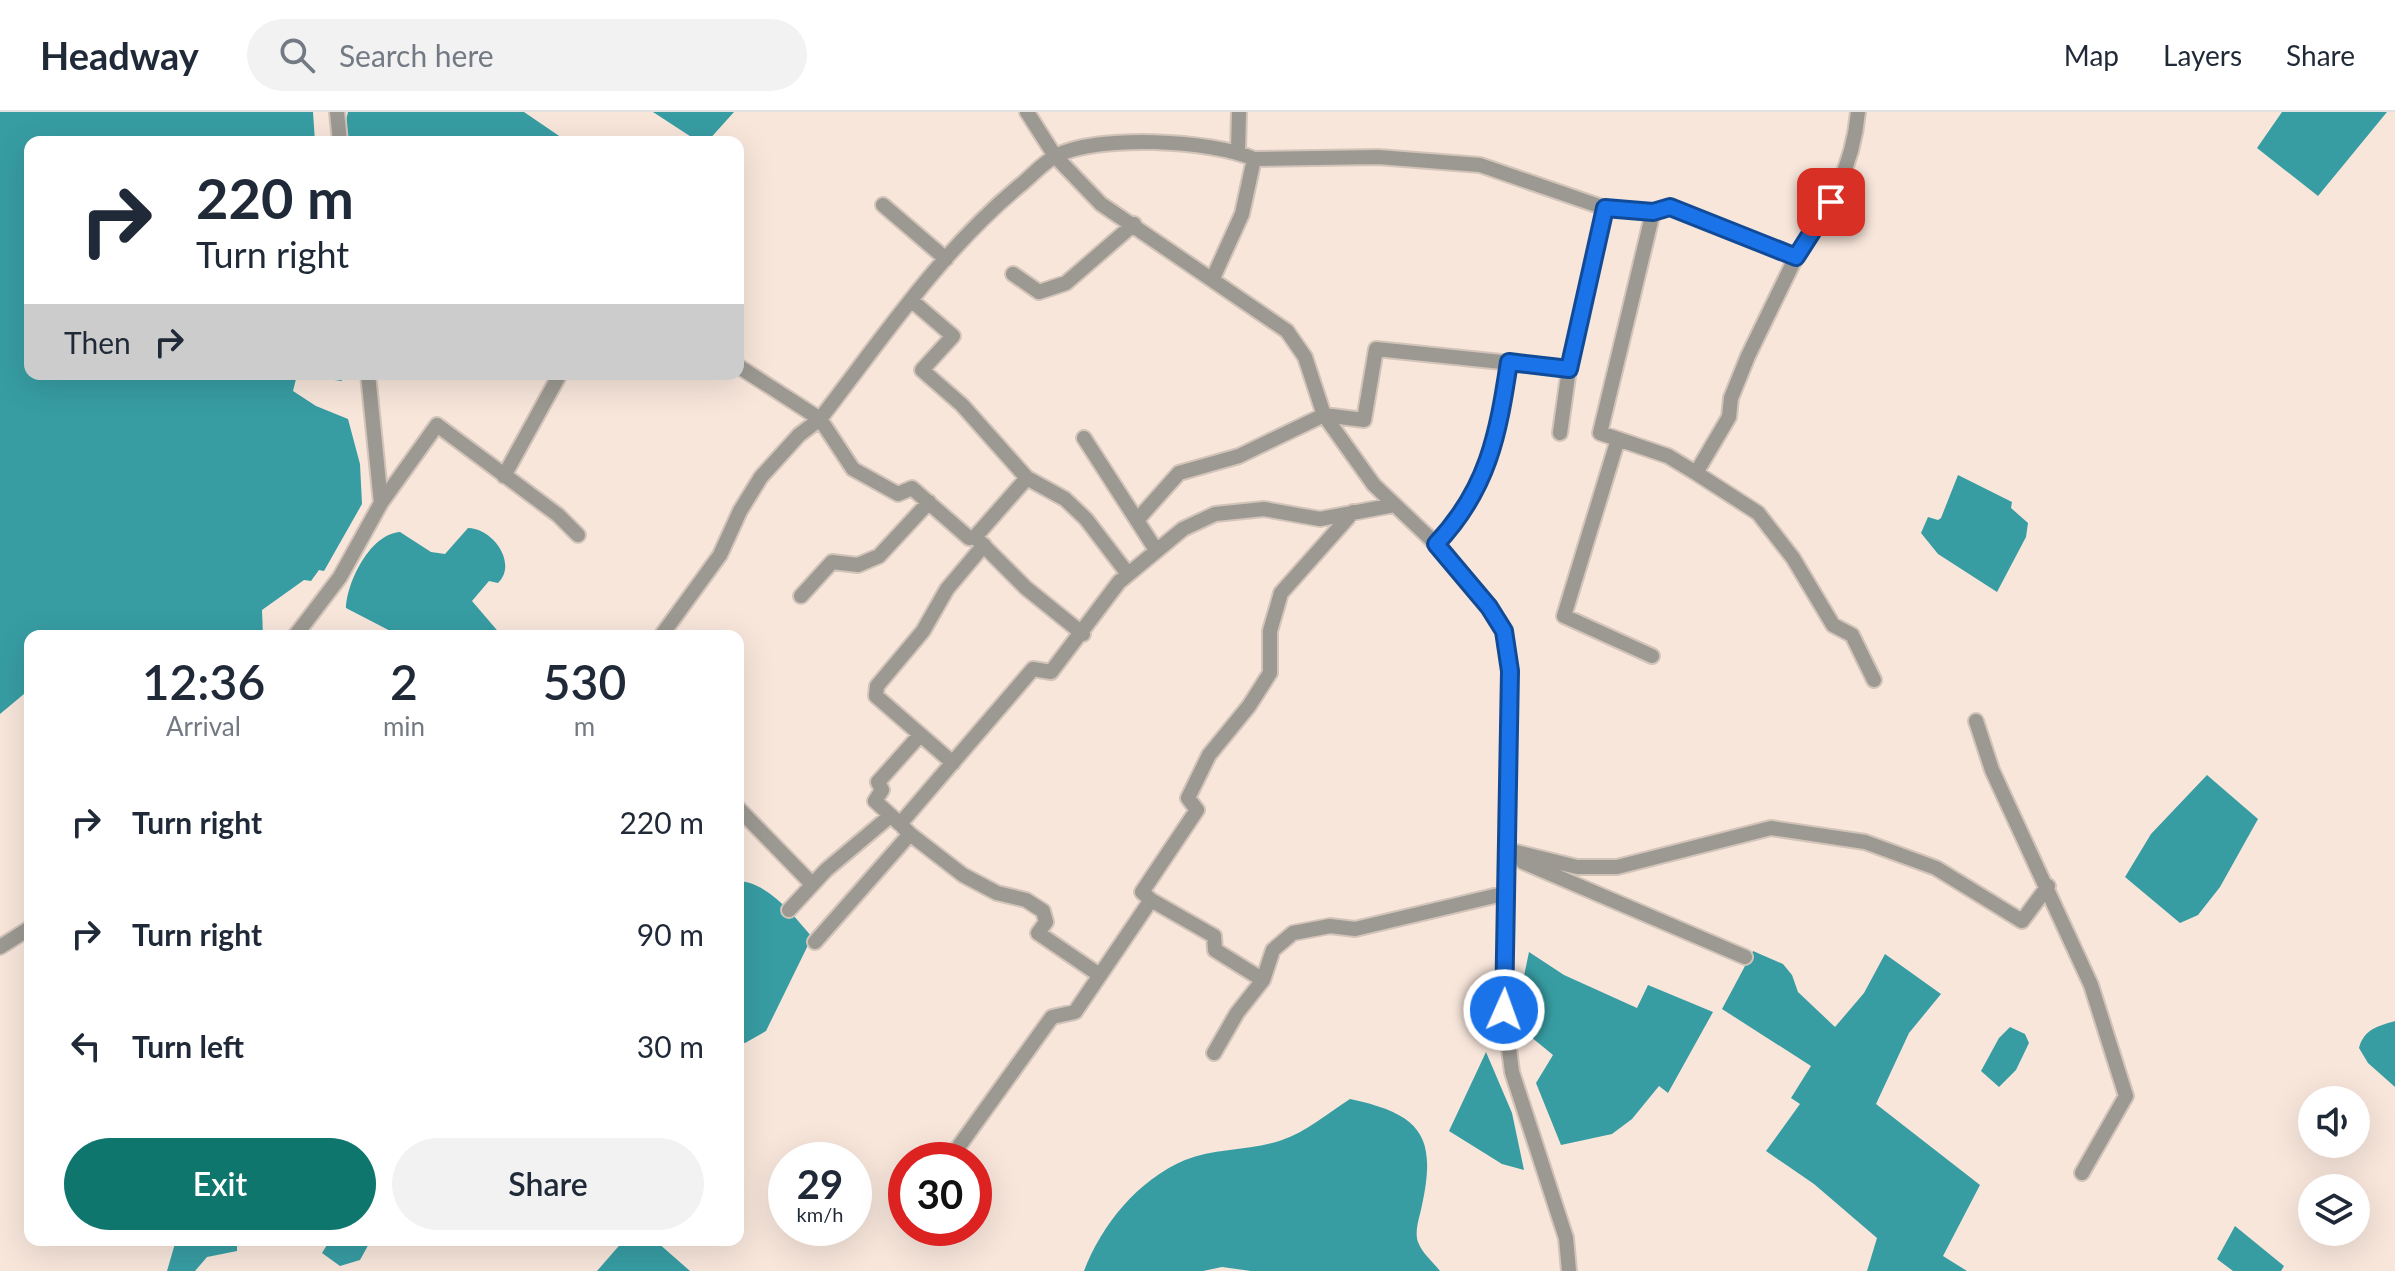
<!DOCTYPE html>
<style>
body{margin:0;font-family:Lato,sans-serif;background:#f2f2f3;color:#1f2937;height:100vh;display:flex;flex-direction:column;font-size:30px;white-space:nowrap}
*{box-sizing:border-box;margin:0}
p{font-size:26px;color:#747a83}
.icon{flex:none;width:44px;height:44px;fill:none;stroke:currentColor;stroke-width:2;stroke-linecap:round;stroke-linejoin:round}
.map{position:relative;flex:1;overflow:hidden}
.details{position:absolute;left:24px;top:518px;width:720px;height:616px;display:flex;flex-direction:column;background:#fff;border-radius:16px;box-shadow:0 8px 32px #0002}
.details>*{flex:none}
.banner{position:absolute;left:24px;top:24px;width:720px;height:244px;border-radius:16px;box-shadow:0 8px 32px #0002;background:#fff;color:#1f2937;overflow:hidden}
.buttons{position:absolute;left:2298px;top:974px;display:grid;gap:16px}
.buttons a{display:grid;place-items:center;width:72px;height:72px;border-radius:50%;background:#fff;box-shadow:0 8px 32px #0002;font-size:40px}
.speed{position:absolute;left:768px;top:1030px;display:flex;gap:16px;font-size:40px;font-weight:700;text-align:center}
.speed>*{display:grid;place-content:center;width:104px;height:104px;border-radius:50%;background:#fff;box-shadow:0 8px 32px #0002;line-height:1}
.speed small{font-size:20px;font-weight:400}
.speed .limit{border:12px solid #d22;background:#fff;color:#111}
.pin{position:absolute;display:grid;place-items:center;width:68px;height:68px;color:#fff;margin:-34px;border-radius:16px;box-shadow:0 4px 12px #0006}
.me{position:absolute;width:88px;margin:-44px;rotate:2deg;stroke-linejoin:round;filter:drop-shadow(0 0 6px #0008)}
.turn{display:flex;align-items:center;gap:28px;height:168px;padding:0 40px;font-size:36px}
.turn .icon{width:104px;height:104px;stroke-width:2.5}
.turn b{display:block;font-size:56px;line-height:68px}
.then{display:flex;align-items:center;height:76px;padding:0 40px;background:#0003;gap:16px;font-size:30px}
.eta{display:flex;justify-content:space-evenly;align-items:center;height:136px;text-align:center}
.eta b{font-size:48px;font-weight:600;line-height:56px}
.button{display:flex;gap:16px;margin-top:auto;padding:16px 40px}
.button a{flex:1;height:92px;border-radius:48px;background:#0f766e;color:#fff;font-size:32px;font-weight:600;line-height:92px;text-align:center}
.button a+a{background:#f2f2f3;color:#1f2937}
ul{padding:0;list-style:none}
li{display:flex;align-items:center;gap:24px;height:112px;padding:0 40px}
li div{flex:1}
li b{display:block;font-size:30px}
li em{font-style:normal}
header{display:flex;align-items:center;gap:48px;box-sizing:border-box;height:112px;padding:0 40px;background:#fff;border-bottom:2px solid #e0e1e3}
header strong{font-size:38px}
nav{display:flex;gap:44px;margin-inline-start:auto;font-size:28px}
.search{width:560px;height:72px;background:#f2f2f3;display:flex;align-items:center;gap:20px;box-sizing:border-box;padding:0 28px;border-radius:44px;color:#747a83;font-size:30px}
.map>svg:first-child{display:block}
</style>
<header>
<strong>Headway</strong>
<div class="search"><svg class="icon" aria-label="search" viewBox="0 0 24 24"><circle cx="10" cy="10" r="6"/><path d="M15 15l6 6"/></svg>Search here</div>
<nav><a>Map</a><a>Layers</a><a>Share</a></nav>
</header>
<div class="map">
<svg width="2395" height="1159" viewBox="0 0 2395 1159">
<rect width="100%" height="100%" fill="#f8e6db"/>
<!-- water -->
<path fill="#379da3" d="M 0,0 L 313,0 L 315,30 L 30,30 L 30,262 L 341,262 L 342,269 L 297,263 L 293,279 L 316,294 L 348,307 L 360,352 L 362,392 L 324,459 L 319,458 L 311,469 L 304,468 L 262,498 L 263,524 L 30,524 L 30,577 L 0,602 Z
M 348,0 L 524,0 L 568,30 L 357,30 L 342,25 Z
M 653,0 L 734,0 L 707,30 L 699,30 Z
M 2282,0 L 2387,0 L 2318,84 L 2257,36 Z
M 1958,363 L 2012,390 L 2011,396 L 2028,411 L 2026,425 L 1997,480 L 1938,442 L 1921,421 L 1928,405 L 1938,408 L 1941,406 Z
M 468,416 C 493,416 518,452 498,471 L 489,469 L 472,489 L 502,524 L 400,524 L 346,496 C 347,470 370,422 400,420 L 431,440 L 445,442 Z
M 2207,663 L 2258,707 L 2220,775 L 2198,803 L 2180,811 L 2125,765 L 2151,722 Z
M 738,769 C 768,770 794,804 812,825 L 766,919 L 745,931 L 738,929 Z
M 1753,839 L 1783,852 L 1792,863 L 1798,880 L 1835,915 L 1864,881 L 1885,842 L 1941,882 L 1909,921 L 1876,992 L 1980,1073 L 1943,1144 L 1967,1159 L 1867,1159 L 1877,1126 L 1814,1072 L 1766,1039 L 1800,992 L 1791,986 L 1811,954 L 1722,897 Z
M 1529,840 L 1564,863 L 1637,896 L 1648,873 L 1713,900 L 1668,981 L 1659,974 L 1632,1007 L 1612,1022 L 1561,1033 L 1536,971 L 1553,943 L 1525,920 L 1520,883 Z
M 2395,909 L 2395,975 L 2368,951 L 2359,936 C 2364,917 2378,914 2395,909 Z
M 2010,915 L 2025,922 L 2029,931 L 2016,958 L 1999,975 L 1981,959 L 1999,926 Z
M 1486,940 L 1512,1001 L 1524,1058 L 1502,1052 L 1449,1019 Z
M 1350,987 C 1421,1002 1437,1024 1422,1093 C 1420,1104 1414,1119 1418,1130 C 1422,1141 1433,1150 1440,1159 L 1251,1159 L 1222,1155 L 1203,1159 L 1084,1159 C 1102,1112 1138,1068 1185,1048 C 1215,1036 1251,1039 1282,1028 C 1306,1020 1328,1001 1350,987 Z
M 2235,1114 L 2284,1154 L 2281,1159 L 2233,1159 L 2217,1147 Z
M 176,1128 L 237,1128 L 237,1139 L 207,1145 L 195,1159 L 167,1159 Z
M 330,1128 L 371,1128 L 360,1148 L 340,1154 L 322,1141 Z
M 624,1128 L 657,1130 L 690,1159 L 597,1159 Z"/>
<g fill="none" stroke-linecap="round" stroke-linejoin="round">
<defs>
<path id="minor" d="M 337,0 L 340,30
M 1027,0 L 1055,44 L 1101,92 L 1287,219 L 1305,245 L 1324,303 L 1374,373 L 1436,432 L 1489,495 L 1504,519 L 1510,559 L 1504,898 L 1512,960 L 1566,1126 L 1569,1159
M 1238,40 L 1239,0
M 883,93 L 946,147
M 1653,100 L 1600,321 L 1668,344 L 1696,361 L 1729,305 L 1731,286 L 1748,244 L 1796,145
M 1013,162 L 1039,180 L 1066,171 L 1134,112
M 1213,166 L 1242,102 L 1254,47
M 911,188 L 953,224 L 922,258 L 962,293 L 1027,366
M 738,254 L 820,307 L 853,357 L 898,382 L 912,376 L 969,426 L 975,425 L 1026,476 L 1083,522
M 1560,321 L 1569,257 L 1605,96
M 1084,326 L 1156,438
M 1618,327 L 1564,504 L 1652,544
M 1696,361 L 1758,401 L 1793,446 L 1833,513 L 1852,523 L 1874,568
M 504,364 L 560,262
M 381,391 L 437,313 L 558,403 L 578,423
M 1138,407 L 1179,361 L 1239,344 L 1324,303 L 1364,308 L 1376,237 L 1569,257
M 975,425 L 1027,366 L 1065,387 L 1086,407 L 1128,462
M 1436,432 C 1487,377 1498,323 1509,250
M 801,484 L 832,450 L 858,453 L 879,444 L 929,390
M 295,524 L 340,465 L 381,391 L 368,262
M 661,524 L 720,443 L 740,399 L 761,365 L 799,323 L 820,307 C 882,227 939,141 1018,75 C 1030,66 1042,51 1056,44 C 1097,22 1212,28 1254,47 L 1378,45 L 1480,53 L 1605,96 L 1653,100 L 1670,95 L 1796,145 C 1828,100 1853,56 1858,0
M 1976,609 L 1992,658 L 2091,873 L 2126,984 L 2082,1061
M 920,623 L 878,670 L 882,678 L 875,689 L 900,712 L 1033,557 L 1051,560 L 1119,470 L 1183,417 L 1215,402 L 1264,397 L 1320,407 L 1394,393
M 953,651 L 876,584 L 877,574 L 923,519 L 947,477 L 984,433
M 738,696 L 812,772
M 910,722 L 963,763 L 997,781 L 1026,788 L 1043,799 L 1046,810 L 1038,821 L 1098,862
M 1508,738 L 1577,755 L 1617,755 L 1771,716 L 1865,730 L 1936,756 L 2022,809 L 2048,774
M 1523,750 L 1745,845
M 1151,788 L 1214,824 L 1215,838 L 1263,868
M 789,798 L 826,758 L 889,705
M 815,830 L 910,722 L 903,715
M 0,835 L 30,816
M 1214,941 L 1237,901 L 1263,868 L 1273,838 L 1293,821 L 1330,814 L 1355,817 L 1507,781
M 949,1048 L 1052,905 L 1075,900 L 1151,788 L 1142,780 L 1197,698 L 1188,686 L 1209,643 L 1249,594 L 1270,561 L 1270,519 L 1281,481 L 1353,400"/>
</defs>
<!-- minor casing -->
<use href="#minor" stroke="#d3c4ba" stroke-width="18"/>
<!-- minor -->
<use href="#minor" stroke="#9b9991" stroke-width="14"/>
</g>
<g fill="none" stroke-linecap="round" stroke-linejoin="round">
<defs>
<path id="route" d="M 1504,898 L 1510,559 L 1504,519 L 1489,495 L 1436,432 C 1488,377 1498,323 1509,250 L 1569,257 L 1605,96 L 1653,100 L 1670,95 L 1796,145 L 1831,90"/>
</defs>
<!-- route casing -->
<use href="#route" stroke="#114b97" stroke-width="20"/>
<!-- route -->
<use href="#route" stroke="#1a73e8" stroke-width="14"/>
</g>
</svg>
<div class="buttons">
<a><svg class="icon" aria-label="sound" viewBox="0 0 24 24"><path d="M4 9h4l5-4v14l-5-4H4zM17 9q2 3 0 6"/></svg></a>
<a><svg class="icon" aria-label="layers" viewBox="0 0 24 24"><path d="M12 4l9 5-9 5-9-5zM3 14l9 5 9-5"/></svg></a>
</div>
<div class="speed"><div>29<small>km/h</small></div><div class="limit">30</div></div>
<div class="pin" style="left:1831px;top:90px;background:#d93025"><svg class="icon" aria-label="arrive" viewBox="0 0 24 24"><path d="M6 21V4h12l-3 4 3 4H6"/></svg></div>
<svg class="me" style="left:1504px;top:898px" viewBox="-20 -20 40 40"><circle r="17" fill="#1a73e8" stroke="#fff" stroke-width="3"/><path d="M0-11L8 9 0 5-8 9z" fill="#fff"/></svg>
<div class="banner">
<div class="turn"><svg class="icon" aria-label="right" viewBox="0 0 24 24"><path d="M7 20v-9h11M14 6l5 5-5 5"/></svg><div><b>220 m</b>Turn right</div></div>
<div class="then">Then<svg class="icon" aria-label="right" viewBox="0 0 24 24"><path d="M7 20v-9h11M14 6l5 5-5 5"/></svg></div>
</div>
<section class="details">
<div class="eta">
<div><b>12:36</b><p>Arrival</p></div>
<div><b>2</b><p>min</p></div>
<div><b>530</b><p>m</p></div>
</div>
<ul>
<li><svg class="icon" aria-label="right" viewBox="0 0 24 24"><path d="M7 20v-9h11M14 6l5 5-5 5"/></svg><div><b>Turn right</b></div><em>220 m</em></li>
<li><svg class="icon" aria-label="right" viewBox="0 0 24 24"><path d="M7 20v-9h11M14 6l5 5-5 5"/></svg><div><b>Turn right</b></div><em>90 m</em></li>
<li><svg class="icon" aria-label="left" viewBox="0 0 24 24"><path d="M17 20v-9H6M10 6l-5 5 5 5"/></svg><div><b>Turn left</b></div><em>30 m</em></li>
</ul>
<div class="button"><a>Exit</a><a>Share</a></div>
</section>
</div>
